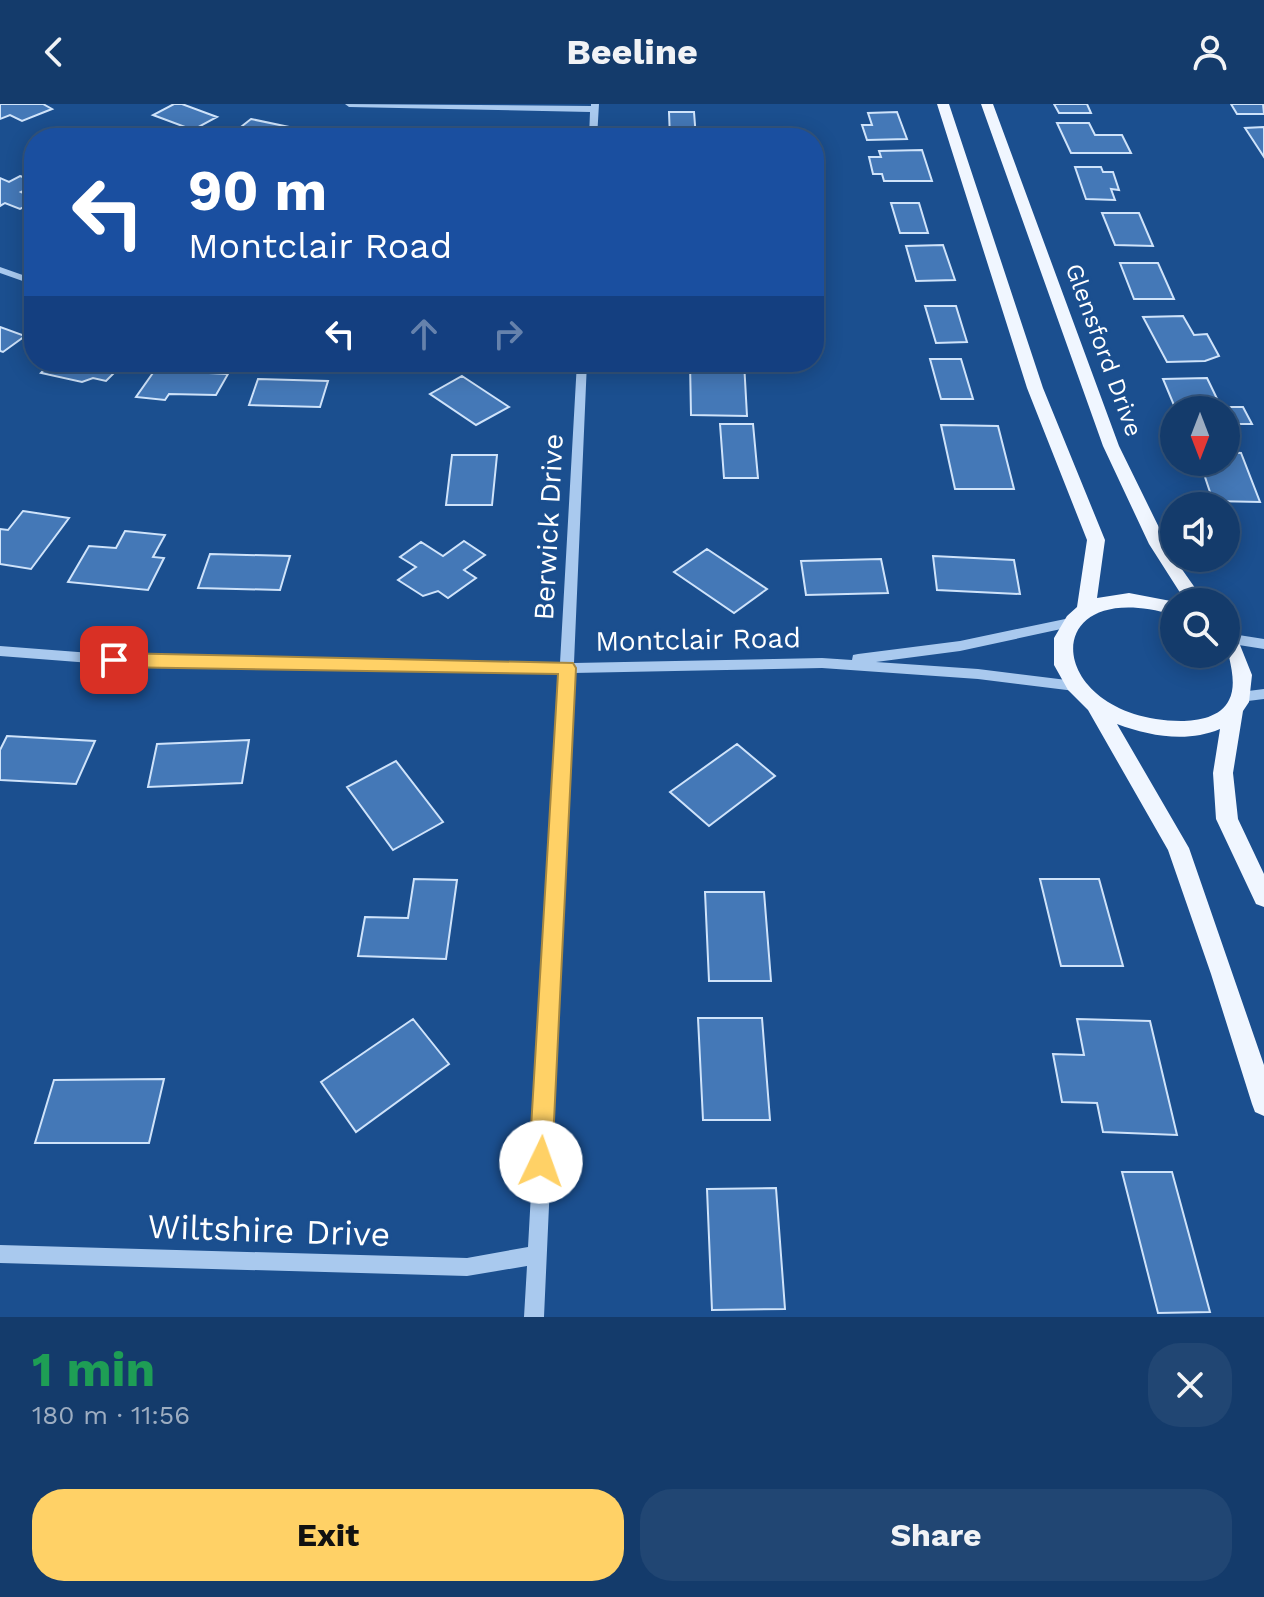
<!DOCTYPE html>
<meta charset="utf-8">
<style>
body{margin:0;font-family:"Work Sans",sans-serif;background:#214673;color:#f1f3f6;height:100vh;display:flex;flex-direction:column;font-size:30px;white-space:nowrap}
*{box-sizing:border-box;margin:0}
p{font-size:26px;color:#9dadc1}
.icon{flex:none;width:44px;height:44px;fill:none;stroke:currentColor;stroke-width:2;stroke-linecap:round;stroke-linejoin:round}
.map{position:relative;height:1213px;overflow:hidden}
.panel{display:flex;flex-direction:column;background:#143b6b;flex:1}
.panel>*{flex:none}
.guide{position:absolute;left:24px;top:24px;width:800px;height:244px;border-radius:32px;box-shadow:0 4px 20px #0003,0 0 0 2px #33557e;background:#1a4fa0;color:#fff;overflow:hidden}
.needle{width:52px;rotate:180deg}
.controls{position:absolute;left:1160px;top:292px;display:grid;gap:16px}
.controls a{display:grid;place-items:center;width:80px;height:80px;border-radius:50%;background:#143b6b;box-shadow:0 4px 20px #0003,0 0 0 2px #33557e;font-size:40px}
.pin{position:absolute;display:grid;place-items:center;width:68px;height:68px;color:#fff;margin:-34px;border-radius:16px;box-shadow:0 4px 12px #0006}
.me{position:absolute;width:88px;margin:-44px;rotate:3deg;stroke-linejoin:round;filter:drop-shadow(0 0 6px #0008)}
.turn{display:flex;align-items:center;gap:28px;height:168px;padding:0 32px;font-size:36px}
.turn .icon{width:104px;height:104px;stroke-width:2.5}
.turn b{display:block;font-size:56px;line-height:68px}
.lanes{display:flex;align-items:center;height:76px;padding:0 32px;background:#0003;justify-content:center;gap:40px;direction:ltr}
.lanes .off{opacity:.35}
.round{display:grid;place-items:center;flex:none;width:84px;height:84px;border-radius:32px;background:#214673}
.headline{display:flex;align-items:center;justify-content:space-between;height:136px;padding:0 32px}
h1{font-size:48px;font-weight:700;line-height:60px;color:#1e9e55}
.cta{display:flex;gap:16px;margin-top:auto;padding:16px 32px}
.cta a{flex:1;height:92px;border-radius:32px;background:#ffd166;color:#111;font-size:32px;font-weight:700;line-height:92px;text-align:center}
.cta a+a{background:#214673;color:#f1f3f6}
header{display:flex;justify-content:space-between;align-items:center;height:104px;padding:0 32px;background:#143b6b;font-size:36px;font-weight:700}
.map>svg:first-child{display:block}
</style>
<header><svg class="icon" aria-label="back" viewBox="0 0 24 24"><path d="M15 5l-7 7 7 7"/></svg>Beeline<svg class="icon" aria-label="person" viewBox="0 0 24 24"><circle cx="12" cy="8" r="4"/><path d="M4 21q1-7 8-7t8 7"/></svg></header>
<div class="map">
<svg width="1264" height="1213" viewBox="0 0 1264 1213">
<rect width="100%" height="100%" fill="#1b4f8f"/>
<!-- building -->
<path fill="#4478b7" stroke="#cfe3fa" stroke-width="2" d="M 0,0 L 43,0 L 52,5 L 22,17 L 10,11 L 0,15 Z
M 174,0 L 182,0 L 217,13 L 193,26 L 153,11 Z
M 1054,0 L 1087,0 L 1091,9 L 1059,9 Z
M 1231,0 L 1263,0 L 1264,10 L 1237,10 Z
M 669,8 L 694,8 L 696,34 L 670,34 Z
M 897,8 L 907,35 L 867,36 L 862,21 L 872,21 L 868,9 Z
M 251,15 L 299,25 L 288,34 L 251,34 L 232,30 Z
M 1057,19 L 1089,19 L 1095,31 L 1122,31 L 1131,49 L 1071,49 Z
M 1264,23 L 1264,53 L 1245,24 Z
M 922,46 L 932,77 L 884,77 L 882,70 L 873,70 L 869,53 L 881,53 L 879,47 Z
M 1075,63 L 1101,63 L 1103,68 L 1113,68 L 1119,86 L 1111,85 L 1115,96 L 1086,95 Z
M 20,72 L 34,77 L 34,82 L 21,88 L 34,94 L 34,98 L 20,105 L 5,99 L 0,102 L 0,74 L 9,78 Z
M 891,99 L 919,99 L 928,129 L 900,129 Z
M 1102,109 L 1139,109 L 1153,142 L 1115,141 Z
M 943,141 L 955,176 L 916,177 L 906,142 Z
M 1120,159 L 1158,159 L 1174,195 L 1134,195 Z
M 925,202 L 956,202 L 967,238 L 936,239 Z
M 1183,212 L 1194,231 L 1207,230 L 1219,252 L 1205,257 L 1167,258 L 1143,213 Z
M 0,223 L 25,232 L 3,248 L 0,247 Z
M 930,255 L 961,255 L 973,295 L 941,295 Z
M 52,258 L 125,258 L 106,277 L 93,274 L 82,278 L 41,269 Z
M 690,258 L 744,258 L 747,312 L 691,311 Z
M 178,259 L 211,263 L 210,269 L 228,270 L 216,291 L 169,290 L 165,296 L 136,293 L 155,266 L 172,268 Z
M 462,272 L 509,303 L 476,321 L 430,290 Z
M 1207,274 L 1221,303 L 1243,303 L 1252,320 L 1230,320 L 1233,326 L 1226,326 L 1226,306 L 1176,306 L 1163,275 Z
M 258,275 L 328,277 L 320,303 L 249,301 Z
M 720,320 L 753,320 L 758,374 L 724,374 Z
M 941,321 L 998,322 L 1014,385 L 955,385 Z
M 1226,348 L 1241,349 L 1260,398 L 1213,397 L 1200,358 L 1226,358 Z
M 452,351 L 497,351 L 492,401 L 446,401 Z
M 23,407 L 69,414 L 31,465 L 0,460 L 0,425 L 8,426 Z
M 125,427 L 165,431 L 153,453 L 164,454 L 148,486 L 68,478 L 89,442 L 116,444 Z
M 464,437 L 485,451 L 464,466 L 476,474 L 448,494 L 438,487 L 423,492 L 398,476 L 416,463 L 400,453 L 421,438 L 443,452 Z
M 707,445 L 767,485 L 734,509 L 674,468 Z
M 210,450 L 290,452 L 280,486 L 198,484 Z
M 933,452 L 1014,456 L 1020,490 L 937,486 Z
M 881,455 L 888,489 L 806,491 L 801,457 Z
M 7,632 L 95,637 L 76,680 L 0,676 L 0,646 Z
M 249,636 L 242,679 L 148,683 L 157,640 Z
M 737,640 L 775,672 L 709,722 L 670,688 Z
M 396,657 L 443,718 L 393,746 L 347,683 Z
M 414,775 L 457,776 L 446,855 L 358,852 L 365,813 L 408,814 Z
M 1040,775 L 1099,775 L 1123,862 L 1061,862 Z
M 705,788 L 764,788 L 771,877 L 709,877 Z
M 698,914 L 762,914 L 770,1016 L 703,1016 Z
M 413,915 L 449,960 L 356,1028 L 321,978 Z
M 1077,915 L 1150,917 L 1177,1031 L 1103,1028 L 1097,999 L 1062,998 L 1053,950 L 1084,951 Z
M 164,975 L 149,1039 L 35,1039 L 54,976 Z
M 1122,1068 L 1172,1068 L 1210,1208 L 1158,1209 Z
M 776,1084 L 785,1205 L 712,1206 L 707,1085 Z"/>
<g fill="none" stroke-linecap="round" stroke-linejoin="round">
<!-- minor -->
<path fill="#a9c9ee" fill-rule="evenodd" d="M 345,0 L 591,2 L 591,0 L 599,0 L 597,34 L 589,34 L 590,8 L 349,3 Z
M 0,163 L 34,175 L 34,181 L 0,169 Z
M 577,258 L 587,258 L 574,559 L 822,554 L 852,556 L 853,551 L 858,550 L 960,537 L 1070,514 L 1077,519 L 1075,522 L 960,547 L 876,558 L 978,565 L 1075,577 L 1082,582 L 1080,586 L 1075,587 L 978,575 L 822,564 L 573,569 L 544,1213 L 524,1213 L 527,1162 L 467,1172 L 0,1159 L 0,1141 L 467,1154 L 528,1143 L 560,569 L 143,563 L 0,552 L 0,542 L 143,553 L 560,559 Z
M 1226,529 L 1264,535 L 1264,545 L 1226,539 Z
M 1264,585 L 1264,595 L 1240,598 L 1233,593 L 1240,588 Z"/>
<!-- major -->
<path fill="#f0f6ff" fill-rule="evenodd" d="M 937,0 L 949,0 L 1043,284 L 1105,436 L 1097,494 L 1129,489 L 1176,498 L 1174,511 C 1033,469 1044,616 1181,617 C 1198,617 1221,613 1229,596 C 1239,576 1226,551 1226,531 L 1233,533 L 1240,541 L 1252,571 L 1249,598 L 1243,607 L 1233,669 L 1238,715 L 1264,770 L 1264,803 L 1256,800 L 1216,715 L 1213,669 L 1220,625 C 1187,639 1149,632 1117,620 L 1189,744 L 1264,961 L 1264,1012 L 1255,1008 L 1252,1000 L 1211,870 L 1168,746 L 1088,606 L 1068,586 L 1054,561 L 1054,534 L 1067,512 L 1077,503 L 1087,436 L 1027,284 Z
M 981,0 L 993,0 L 1119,342 L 1174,454 L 1205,498 L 1186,498 L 1149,440 L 1103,342 Z"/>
</g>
<!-- route -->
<path fill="#ffd166" stroke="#a68842" stroke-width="2" d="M 114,549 L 573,559 L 576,564 L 552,1058 L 549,1067 L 541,1070 L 532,1067 L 529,1058 L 558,570 L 114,563 L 105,556 Z"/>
<g text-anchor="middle" stroke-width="6" stroke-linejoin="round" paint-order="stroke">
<!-- far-street labels -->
<g font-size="24" fill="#fff" stroke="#1b4f8f">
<text transform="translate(1104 246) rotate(70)" y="8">Glensford Drive</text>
</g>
<!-- street labels -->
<g font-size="28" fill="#fff" stroke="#1b4f8f">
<text transform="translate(548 423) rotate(-87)" y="10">Berwick Drive</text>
<text transform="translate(698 535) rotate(-1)" y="10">Montclair Road</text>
</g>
<!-- near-street labels -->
<g font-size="34" fill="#fff" stroke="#1b4f8f">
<text transform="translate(269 1126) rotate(2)" y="12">Wiltshire Drive</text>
</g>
</g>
</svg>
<div class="controls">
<a><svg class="needle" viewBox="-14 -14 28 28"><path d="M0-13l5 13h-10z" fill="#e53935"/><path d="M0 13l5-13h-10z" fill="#9dadc1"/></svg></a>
<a><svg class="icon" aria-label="sound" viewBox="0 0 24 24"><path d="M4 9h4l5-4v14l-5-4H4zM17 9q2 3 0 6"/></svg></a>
<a><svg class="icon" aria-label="search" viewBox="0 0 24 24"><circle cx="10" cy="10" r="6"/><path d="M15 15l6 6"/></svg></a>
</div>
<div class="pin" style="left:114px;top:556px;background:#d93025"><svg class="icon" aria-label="arrive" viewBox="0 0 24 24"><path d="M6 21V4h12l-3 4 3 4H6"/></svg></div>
<svg class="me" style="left:541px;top:1058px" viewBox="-20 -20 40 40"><circle r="19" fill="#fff"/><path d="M0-13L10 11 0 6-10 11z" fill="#ffd166"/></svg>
<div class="guide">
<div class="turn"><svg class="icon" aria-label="left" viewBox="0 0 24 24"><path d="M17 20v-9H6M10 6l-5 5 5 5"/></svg><div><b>90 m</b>Montclair Road</div></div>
<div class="lanes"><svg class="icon" aria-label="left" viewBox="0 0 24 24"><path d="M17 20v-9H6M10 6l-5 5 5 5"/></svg><svg class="icon off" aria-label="ahead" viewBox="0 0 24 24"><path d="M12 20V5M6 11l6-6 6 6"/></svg><svg class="icon off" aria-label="right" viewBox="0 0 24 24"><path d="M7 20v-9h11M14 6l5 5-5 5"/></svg></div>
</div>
</div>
<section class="panel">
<div class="headline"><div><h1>1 min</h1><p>180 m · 11:56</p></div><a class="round"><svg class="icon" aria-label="close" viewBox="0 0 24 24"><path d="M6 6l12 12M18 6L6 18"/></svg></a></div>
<div class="cta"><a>Exit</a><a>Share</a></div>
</section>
